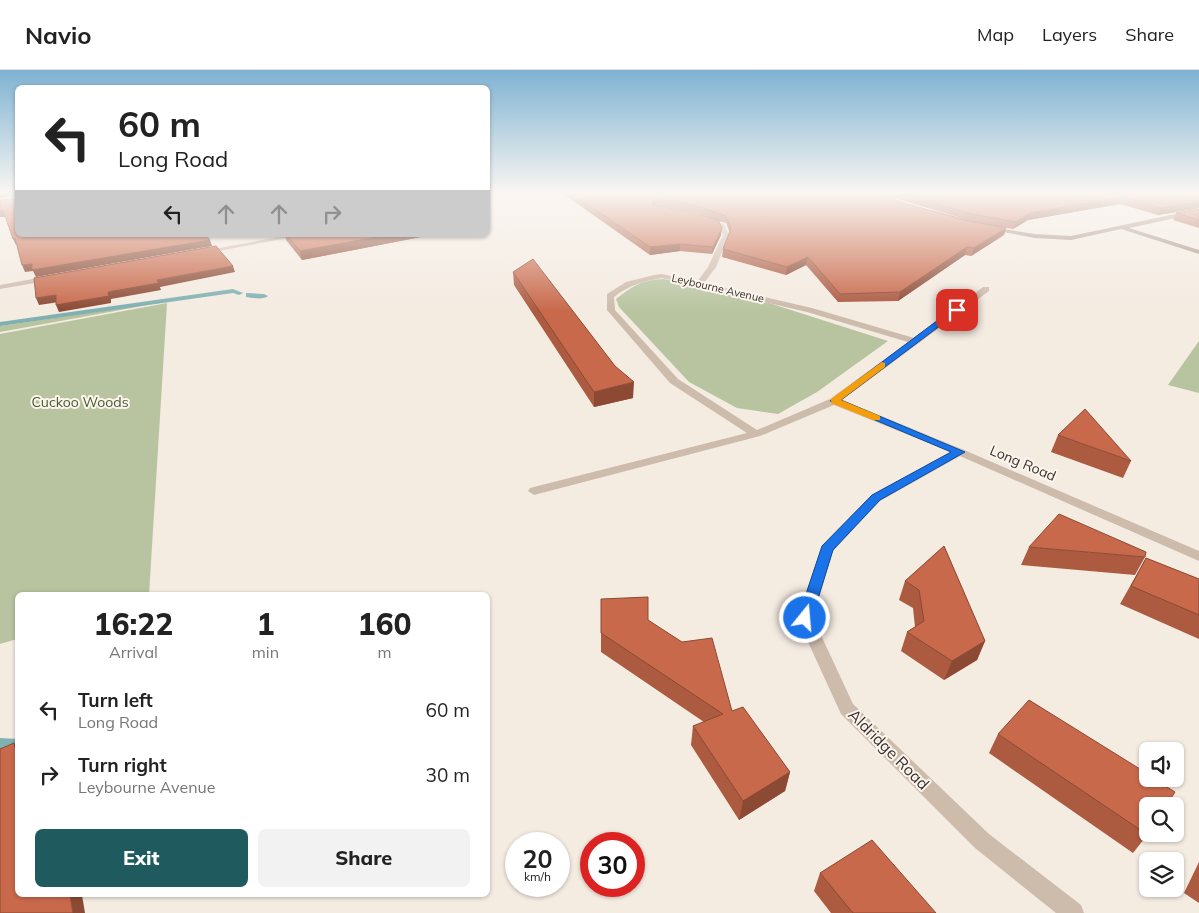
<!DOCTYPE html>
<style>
body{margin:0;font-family:Mulish,sans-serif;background:#f2f2f2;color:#222;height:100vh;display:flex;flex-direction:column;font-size:19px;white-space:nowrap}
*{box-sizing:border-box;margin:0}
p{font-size:16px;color:#767676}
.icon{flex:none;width:28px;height:28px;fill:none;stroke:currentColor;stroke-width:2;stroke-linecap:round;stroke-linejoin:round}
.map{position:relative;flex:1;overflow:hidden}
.panel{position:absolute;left:15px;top:522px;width:475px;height:305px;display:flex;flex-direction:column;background:#fff;border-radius:8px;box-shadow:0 1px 4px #0004}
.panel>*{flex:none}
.top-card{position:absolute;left:15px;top:15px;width:475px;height:152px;border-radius:8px;box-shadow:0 1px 4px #0004;background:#fff;color:#222;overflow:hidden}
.controls{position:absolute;left:1139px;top:672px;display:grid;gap:10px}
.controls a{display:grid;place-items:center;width:45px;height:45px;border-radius:8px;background:#fff;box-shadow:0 1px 4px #0004;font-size:25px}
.speed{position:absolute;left:505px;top:762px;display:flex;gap:10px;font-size:25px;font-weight:700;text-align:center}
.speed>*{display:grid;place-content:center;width:65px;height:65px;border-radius:50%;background:#fff;box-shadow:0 1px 4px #0004;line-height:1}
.speed small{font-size:12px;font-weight:400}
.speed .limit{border:8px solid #d22;background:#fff;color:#111}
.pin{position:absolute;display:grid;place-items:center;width:42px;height:42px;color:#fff;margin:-21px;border-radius:10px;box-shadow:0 2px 8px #0006}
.me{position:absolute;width:55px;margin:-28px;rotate:17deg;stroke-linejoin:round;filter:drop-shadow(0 0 4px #0008)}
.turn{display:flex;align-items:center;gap:18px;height:105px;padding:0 20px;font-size:22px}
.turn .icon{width:65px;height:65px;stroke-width:2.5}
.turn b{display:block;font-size:35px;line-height:42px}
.lanes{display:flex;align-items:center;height:48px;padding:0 20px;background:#0003;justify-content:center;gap:25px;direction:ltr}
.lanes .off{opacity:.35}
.eta{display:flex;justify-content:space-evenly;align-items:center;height:85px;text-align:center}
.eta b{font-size:30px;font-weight:800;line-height:35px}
.cta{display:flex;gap:10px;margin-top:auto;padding:10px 20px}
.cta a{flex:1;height:58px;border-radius:8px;background:#1f5a5e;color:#fff;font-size:20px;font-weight:800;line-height:58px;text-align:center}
.cta a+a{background:#f2f2f2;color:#222}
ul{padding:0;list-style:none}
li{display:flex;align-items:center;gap:15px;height:65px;padding:0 20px}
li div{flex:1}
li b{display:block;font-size:19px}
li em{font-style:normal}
header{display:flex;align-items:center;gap:30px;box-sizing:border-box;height:70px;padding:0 25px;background:#fff;border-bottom:1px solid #e0e0e0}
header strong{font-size:24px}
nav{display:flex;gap:28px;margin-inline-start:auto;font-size:18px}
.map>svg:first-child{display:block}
</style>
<header>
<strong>Navio</strong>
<nav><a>Map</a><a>Layers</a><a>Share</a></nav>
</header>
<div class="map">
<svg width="1199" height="843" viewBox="0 0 1199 843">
<rect width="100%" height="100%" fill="#f4ebe1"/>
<!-- green -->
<path fill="#b8c4a0" d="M 664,209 L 769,233 L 888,271 L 817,322 L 778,344 L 737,338 L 689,312 L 619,237 L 616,229 C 633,216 641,210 664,209 Z
M 170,231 L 0,262 L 0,256 Z
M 167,233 L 149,525 L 18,525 L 17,569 L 0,574 L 0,264 Z
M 1199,271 L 1199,323 L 1168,315 Z"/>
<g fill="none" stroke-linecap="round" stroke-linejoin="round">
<!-- stream -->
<path fill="#7fb0b2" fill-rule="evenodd" d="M 233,219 L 243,223 L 239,225 L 233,223 L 0,256 L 0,252 Z
M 246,223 L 264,224 L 268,226 C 263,230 253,228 246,227 Z
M 0,668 L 18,669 L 18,683 L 0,682 Z"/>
<!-- street -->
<path fill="#cdbbac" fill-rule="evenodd" d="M 705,148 L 724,154 L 729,165 L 716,197 L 704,213 L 812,238 L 914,268 L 983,217 L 989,217 L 989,221 L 842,330 L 964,380 L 1199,481 L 1199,491 L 960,386 L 880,431 L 833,481 L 813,548 L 853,634 L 989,764 L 1081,835 L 1084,843 L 1056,843 L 975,778 L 841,644 L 797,548 L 822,476 L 872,425 L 951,382 L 834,335 L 760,366 L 534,425 L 528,421 L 530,418 L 747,363 L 670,313 L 607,240 L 607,224 L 626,212 L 654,205 L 662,204 L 697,212 L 708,197 L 723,165 L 719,156 L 703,151 L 702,150 ZM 662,208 L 807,242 L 908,272 L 830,329 L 757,360 L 678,309 L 615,240 L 614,227 C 629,215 644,211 662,208 Z
M 289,165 L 304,165 L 202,184 L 198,182 Z
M 49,206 L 53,208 L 52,210 L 0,219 L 0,215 Z"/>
<!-- secondary -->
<path fill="#a18a7d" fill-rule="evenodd" d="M 1199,139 L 1199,143 L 1129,158 L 1199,180 L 1199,184 L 1121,159 L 1071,170 L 1035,168 L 987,159 L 990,157 L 1035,164 L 1071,166 Z"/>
<!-- primary -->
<path fill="#7d675c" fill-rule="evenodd" d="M 18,123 L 18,126 L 0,128 L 0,124 Z"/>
</g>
<!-- wall -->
<path fill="#ac5a40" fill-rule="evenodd" d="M 562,123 L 876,123 L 907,134 L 968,150 L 877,123 L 1199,123 L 1199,138 L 1158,145 L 1120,134 L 1028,150 L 1013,159 L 1006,158 L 1004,165 L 971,186 L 965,185 L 898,231 L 838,232 L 806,195 L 786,205 L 722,187 L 723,179 L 730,163 L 726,153 L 718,151 L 721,165 L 712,184 L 680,181 L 650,185 ZM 655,135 L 693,142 L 709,147 Z
M 1199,139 L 1199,158 L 1173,150 L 1176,143 Z
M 285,165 L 426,165 L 421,166 L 421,167 L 302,190 L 286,170 Z
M 513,202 L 633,328 L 594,337 L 514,215 Z
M 1058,365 L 1131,391 L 1123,408 L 1051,382 Z
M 944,476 L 985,571 L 977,590 L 944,610 L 901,581 L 907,562 L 915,557 L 913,538 L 899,530 L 905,511 Z
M 1029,477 L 1145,487 L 1135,505 L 1021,495 Z
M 1146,488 L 1199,509 L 1199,569 L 1120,534 Z
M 601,529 L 648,550 L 732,641 L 790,702 L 785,721 L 739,750 L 691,675 L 693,656 L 704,652 L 601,582 Z
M 998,664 L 1148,764 L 1133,783 L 989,683 Z
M 1199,792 L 1199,833 L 1184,823 Z
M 820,803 L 936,843 L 831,843 L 814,821 Z"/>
<!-- shaded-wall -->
<path fill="#8c4a34" d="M 1123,127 L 1120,134 L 1028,150 L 1013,159 L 1016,152 L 1030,143 Z
M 656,128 L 655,135 L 651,139 L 652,132 Z
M 1199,132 L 1199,138 L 1158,145 L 1161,138 Z
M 3,140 L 5,147 L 0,147 L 0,141 Z
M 722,158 L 721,165 L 712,184 L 713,177 Z
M 1006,158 L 1004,165 L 971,186 L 974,178 Z
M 388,165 L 426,165 L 421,166 L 421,167 L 302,190 L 300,181 Z
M 15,168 L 18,175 L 16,175 L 13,169 Z
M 210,170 L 212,176 L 36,207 L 33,201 L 25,202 L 22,195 Z
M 680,174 L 680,181 L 650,185 L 650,177 Z
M 967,177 L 965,185 L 898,231 L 900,222 Z
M 808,187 L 806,195 L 786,205 L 787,197 Z
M 233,196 L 235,202 L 160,217 L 161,220 L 111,229 L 111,233 L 59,242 L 56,235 L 157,210 Z
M 56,225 L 59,232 L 39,235 L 36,228 Z
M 634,312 L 633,328 L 594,337 L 594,322 Z
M 985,571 L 977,590 L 944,610 L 952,591 Z
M 14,673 L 18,677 L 18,690 Z
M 790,702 L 785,721 L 739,750 L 743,731 Z
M 70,825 L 82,825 L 85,843 L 73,843 Z"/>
<!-- building -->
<path fill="#c8694b" stroke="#8c4a34" d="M 17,123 L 18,123 L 18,165 L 206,165 L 210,170 L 32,200 L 32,194 L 22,195 L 15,168 L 13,169 L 3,140 L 0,141 L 0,130 L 16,129 Z
M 571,123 L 876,123 L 907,134 L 969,151 L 1006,158 L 974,178 L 967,177 L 900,222 L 840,224 L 808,187 L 787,197 L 723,179 L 731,158 L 726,146 L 694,135 L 656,128 L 652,132 L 653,135 L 690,142 L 718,150 L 722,158 L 713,177 L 680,174 L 650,177 Z
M 900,123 L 1199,123 L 1199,132 L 1161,138 L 1123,127 L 1030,143 L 1016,152 L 972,144 Z
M 1199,139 L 1199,150 L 1176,143 Z
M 287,165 L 388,165 L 300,181 Z
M 216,176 L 233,196 L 157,210 L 159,213 L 108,222 L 109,226 L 56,235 L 56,225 L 36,228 L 34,208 Z
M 533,189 L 615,296 L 634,312 L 594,322 L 513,202 Z
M 1085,339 L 1131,391 L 1058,365 Z
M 1059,444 L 1146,482 L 1145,487 L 1029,477 Z
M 944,476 L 985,571 L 952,591 L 907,562 L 924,551 L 919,520 L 905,511 Z
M 1146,488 L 1199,509 L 1199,545 L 1131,516 Z
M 648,527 L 648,550 L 682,572 L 712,568 L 732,641 L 743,637 L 790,702 L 743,731 L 693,656 L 723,644 L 601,563 L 601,529 Z
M 1029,630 L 1148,704 L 1148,709 L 1154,709 L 1175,722 L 1166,736 L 1148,736 L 1148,765 L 998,664 Z
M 14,673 L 18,689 L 18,825 L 70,825 L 73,843 L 0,843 L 0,679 Z
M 872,770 L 936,843 L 853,843 L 820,803 Z"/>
<!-- sky -->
<linearGradient id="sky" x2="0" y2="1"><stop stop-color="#7eb2d2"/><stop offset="0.51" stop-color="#faf6f2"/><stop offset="1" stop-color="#faf6f2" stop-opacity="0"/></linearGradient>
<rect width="1199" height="241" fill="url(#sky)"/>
<!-- route -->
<path fill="#1a73e8" stroke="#114b97" d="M 954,238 L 961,240 L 841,330 L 965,382 L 880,430 L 833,480 L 812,548 L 810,551 L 800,551 L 798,548 L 822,476 L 872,425 L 951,382 L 830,331 Z"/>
<!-- slow -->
<path fill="#f59e0b" d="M 882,292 L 885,293 L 885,297 L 841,330 L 880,346 L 880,350 L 873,350 L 831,333 L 831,329 Z"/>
<g text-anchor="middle" stroke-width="4" stroke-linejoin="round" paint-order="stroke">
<!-- far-street labels -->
<g font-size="11" fill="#3b302b" stroke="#fbf5ee">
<text transform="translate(718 218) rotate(13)" y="4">Leybourne Avenue</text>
</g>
<!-- park labels -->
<g font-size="14" fill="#4a5a2e" stroke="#fbf5ee">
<text x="80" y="337">Cuckoo Woods</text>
</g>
<!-- street labels -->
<g font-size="14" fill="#3b302b" stroke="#fbf5ee">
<text transform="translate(1023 393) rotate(23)" y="5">Long Road</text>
</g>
<!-- near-street labels -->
<g font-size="16" fill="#3b302b" stroke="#fbf5ee">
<text transform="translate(889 679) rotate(45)" y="6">Aldridge Road</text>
</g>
</g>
</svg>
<div class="controls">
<a><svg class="icon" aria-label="sound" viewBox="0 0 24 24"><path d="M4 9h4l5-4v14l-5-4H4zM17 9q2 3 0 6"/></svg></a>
<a><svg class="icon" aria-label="search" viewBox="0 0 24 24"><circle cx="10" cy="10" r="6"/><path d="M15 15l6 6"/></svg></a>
<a><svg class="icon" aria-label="layers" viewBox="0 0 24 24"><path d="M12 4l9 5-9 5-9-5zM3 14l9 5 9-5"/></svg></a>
</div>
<div class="speed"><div>20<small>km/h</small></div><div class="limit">30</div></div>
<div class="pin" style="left:957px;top:240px;background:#d93025"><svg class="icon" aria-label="arrive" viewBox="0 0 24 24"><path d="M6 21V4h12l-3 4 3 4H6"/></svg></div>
<svg class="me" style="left:805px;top:548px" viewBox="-20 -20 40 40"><circle r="17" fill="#1a73e8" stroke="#fff" stroke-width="3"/><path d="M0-11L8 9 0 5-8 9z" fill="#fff"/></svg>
<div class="top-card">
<div class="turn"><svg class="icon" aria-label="left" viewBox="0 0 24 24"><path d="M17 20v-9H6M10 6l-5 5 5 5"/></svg><div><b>60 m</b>Long Road</div></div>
<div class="lanes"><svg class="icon" aria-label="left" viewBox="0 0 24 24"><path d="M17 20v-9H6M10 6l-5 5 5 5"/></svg><svg class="icon off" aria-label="ahead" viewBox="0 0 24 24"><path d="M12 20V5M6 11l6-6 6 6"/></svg><svg class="icon off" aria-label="ahead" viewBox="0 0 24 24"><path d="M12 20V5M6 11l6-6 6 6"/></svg><svg class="icon off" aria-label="right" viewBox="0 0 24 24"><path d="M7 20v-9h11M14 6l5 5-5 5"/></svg></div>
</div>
<section class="panel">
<div class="eta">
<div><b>16:22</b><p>Arrival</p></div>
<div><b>1</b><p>min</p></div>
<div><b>160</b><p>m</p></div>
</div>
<ul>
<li><svg class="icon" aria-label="left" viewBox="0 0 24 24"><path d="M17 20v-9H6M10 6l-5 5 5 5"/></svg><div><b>Turn left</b><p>Long Road</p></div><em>60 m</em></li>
<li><svg class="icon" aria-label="right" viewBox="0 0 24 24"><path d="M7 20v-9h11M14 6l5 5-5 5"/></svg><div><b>Turn right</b><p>Leybourne Avenue</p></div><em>30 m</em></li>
</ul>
<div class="cta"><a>Exit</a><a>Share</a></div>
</section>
</div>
